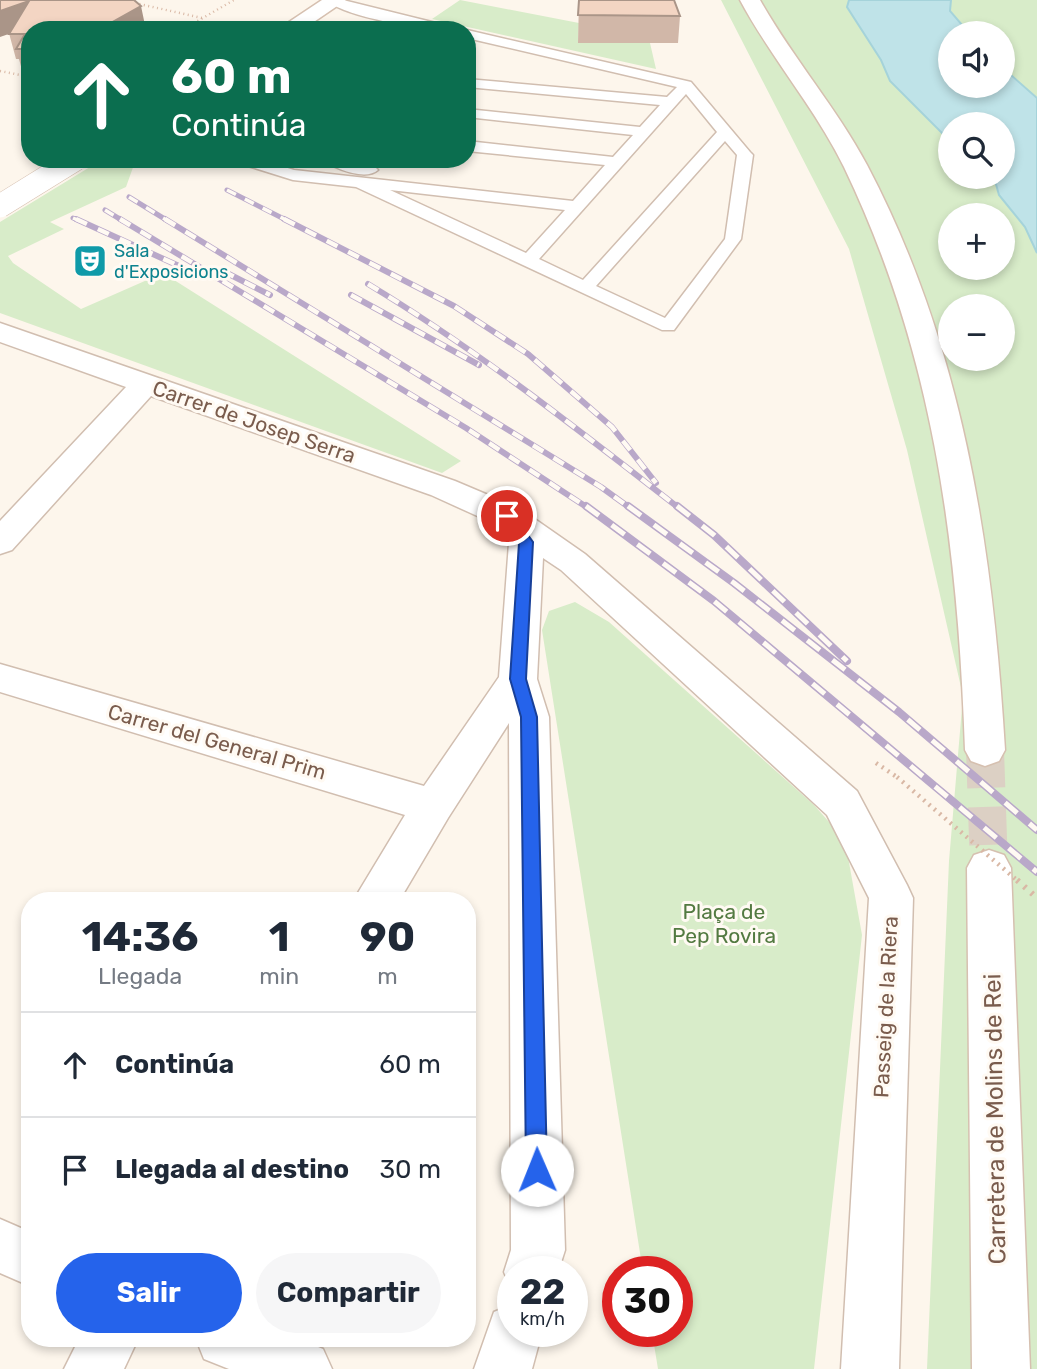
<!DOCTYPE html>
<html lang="es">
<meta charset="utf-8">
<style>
body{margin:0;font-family:Rubik,sans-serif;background:#f6f6f7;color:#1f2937;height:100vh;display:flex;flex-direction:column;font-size:26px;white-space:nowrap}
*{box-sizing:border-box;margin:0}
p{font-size:23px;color:#747a83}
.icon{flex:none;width:38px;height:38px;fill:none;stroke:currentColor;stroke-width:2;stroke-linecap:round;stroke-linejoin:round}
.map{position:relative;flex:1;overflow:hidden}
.panel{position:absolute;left:21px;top:892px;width:455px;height:455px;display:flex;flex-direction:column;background:#fff;border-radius:28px;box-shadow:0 4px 10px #0003}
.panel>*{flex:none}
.guide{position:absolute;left:21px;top:21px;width:455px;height:147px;border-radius:28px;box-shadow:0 4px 10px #0003;background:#0b6e4f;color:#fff;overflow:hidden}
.controls{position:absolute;left:938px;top:21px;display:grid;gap:14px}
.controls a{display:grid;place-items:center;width:77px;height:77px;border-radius:50%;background:#fff;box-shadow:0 4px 10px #0003;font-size:35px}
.speed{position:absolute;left:497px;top:1256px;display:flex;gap:14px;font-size:35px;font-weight:700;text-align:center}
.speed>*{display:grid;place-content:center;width:91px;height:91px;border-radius:50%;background:#fff;box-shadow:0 4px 10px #0003;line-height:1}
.speed small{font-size:18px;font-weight:400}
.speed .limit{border:10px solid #d22;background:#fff;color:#111}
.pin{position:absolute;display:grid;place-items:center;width:60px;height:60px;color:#fff;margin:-30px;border:4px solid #fff;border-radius:50%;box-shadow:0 2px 7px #0007}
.me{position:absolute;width:77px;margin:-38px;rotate:359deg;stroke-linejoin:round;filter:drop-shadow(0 0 5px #0008)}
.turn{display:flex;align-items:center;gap:24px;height:147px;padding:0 35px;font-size:32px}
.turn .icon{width:91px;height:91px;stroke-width:2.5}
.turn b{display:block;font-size:49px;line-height:60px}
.eta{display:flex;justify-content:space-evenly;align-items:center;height:119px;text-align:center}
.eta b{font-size:42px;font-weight:700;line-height:49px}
.button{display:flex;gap:14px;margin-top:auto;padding:14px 35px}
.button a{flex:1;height:80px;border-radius:42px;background:#2563eb;color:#fff;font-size:28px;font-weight:700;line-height:80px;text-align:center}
.button a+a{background:#f6f6f7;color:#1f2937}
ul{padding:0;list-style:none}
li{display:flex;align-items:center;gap:21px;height:105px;padding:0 35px;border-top:2px solid #e0e1e3}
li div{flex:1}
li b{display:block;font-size:26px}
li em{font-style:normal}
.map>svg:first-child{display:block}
</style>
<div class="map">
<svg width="1037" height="1369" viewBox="0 0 1037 1369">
<rect width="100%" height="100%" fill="#fdf6ec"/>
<!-- green -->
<path fill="#d8ecc9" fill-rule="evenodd" d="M 460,0 L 579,23 L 578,43 L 650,43 L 656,69 L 432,19 Z
M 721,0 L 849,0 L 847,7 L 881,60 L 890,81 L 950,140 L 950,177 L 994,177 L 999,195 L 1025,227 L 1037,253 L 1037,1369 L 927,1369 L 949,861 L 963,696 L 907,450 L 849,249 ZM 950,215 L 1003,215 L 1003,268 L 950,268 ZM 950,306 L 1003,306 L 1003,359 L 950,359 Z
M 951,0 L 1037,0 L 1037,98 L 1003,68 L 1003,33 L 969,33 L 950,10 Z
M 103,159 L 136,159 L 126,187 L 50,222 L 64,229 L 8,256 L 13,263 L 81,309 L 163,273 L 461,461 L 442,473 L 0,313 L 0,222 Z
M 575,602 L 609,622 L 814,805 L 845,840 L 862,935 L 814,1369 L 658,1369 L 652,1332 L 677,1332 L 677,1272 L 643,1272 L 542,630 L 549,611 Z"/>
<!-- water -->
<path fill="#bfe3e8" stroke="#a5d3da" stroke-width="2" d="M 849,0 L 951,0 L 950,11 L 969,33 L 950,33 L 950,86 L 1003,86 L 1003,68 L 1037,98 L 1037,253 L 1025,227 L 999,195 L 994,177 L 1003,177 L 1003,124 L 950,124 L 950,140 L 944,135 L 890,81 L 881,60 L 847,7 Z"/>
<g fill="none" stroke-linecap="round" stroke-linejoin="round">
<!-- secondary-tunnel -->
<path stroke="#dcd0c4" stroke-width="38" stroke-dasharray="38 19" stroke-linecap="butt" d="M 985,750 L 989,868"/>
<defs>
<path id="lane" d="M 343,0 L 452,27 L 453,30 C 426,30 347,18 328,1 Z
M 467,30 L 691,82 L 750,152 L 753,155 L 741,239 L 674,330 L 662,330 L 356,187 L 293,180 L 248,166 L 243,159 L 259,159 L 294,170 L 573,201 L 605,165 L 467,151 L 467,141 L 613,157 L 633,135 L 467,117 L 467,109 L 640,127 L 660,105 L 467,87 L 467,79 L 667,97 L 677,87 L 467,38 ZM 686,94 L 717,132 L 583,280 L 539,259 ZM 725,141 L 737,155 L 725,239 L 665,318 L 596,286 ZM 390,190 L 565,210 L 526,253 Z
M 323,159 L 344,159 L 375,167 L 378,170 C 366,181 334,169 323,159 Z"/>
<path id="street" d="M 0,323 L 455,481 L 519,508 L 585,554 L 857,791 L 907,885 L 913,898 L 899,1369 L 841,1369 L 869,898 L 827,815 L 561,570 L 543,558 L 537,679 L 549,717 L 565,1250 L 558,1272 L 513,1272 L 512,1291 L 504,1272 L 511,1250 L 509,723 L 448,818 L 399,901 L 353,901 L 405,815 L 0,692 L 0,664 L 424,786 L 499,677 L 509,543 L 495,524 L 431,495 L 151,396 L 12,550 L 0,554 L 0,521 L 126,387 L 0,342 Z
M 0,1219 L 30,1232 L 30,1286 L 0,1273 Z
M 513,1304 L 513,1332 L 542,1332 L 532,1369 L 474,1369 L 494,1312 Z
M 79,1339 L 138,1339 L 124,1369 L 64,1369 Z
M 196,1339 L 299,1339 L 323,1349 L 332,1369 L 229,1369 L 204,1359 Z"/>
<path id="secondary" d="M 322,0 L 346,0 L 302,30 L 277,30 Z
M 740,0 L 760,0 C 792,57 836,107 867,165 C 963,347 993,547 1005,750 L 999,761 L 985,766 L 971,761 L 965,750 C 958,545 934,354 844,167 C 815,108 771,58 740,0 Z
M 989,850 L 1004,855 L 1011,868 L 1030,1369 L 972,1369 L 967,868 L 974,855 Z"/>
</defs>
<!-- lane casing -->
<use href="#lane" stroke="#d1beb0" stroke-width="3"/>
<!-- street casing -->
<use href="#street" stroke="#d1beb0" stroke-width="3"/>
<!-- secondary casing -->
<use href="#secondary" stroke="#d6c0b0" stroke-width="3"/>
<!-- path-far1 -->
<path stroke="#d9b8a5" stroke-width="2.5" stroke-dasharray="1 3.5" stroke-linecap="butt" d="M 135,3 L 202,18
M 182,30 L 234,0
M 0,71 L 30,77"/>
<!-- path -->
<path stroke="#d9b8a5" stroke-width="4.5" stroke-dasharray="2 5" stroke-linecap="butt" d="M 876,763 L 897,777"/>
<!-- lane -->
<use href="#lane" fill="#fff" fill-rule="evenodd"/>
<!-- street -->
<use href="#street" fill="#fff" fill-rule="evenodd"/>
<!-- secondary -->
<use href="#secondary" fill="#fff" fill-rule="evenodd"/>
<defs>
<path id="rail-far2" d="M 227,190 L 288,221
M 129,197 L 168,221
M 105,210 L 123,221
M 73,218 L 80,221"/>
<path id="rail-far1" d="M 76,219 L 190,271
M 120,219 L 466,428 L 588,508
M 165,219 L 601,487 L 630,508
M 284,219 L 454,306 L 528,354 L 612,427 L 656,483
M 223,271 L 270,295
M 368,284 C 479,351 577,429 679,508
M 351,295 L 479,365"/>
<path id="rail" d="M 586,506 L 714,601 L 1037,872
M 628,506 L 734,583 L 899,712 L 1037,830
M 677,506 L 714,535 L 847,661"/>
</defs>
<!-- rail-far2 casing -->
<use href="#rail-far2" stroke="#b9a8c9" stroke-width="5"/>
<!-- rail-far1 casing -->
<use href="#rail-far1" stroke="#b9a8c9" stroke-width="6"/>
<!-- rail casing -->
<use href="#rail" stroke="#b9a8c9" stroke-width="8"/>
<!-- rail-far2 -->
<use href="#rail-far2" stroke="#fffaf3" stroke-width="3.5" stroke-dasharray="10" stroke-linecap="butt"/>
<!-- rail-far1 -->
<use href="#rail-far1" stroke="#fffaf3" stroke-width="4.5" stroke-dasharray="12" stroke-linecap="butt"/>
<!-- rail -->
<use href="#rail" stroke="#fffaf3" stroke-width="5" stroke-dasharray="16" stroke-linecap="butt"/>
<defs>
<path id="secondary-bridge" d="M 0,206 L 76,159"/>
</defs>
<!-- secondary-bridge casing -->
<use href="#secondary-bridge" stroke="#d6c0b0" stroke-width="24" stroke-linecap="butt"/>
<!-- path-bridge-far1 -->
<path stroke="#d9b8a5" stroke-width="4.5" stroke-dasharray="2 5" stroke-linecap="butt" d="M 897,777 L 1019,882"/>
<!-- path-bridge -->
<path stroke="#d9b8a5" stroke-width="6" stroke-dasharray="2.5 7" stroke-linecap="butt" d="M 1017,880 L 1037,898"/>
<!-- secondary-bridge -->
<use href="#secondary-bridge" stroke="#fff" stroke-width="23"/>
</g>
<!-- wall -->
<path fill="#d1b7a8" d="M 0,0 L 30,30 L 30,74 L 23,74 L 19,59 L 16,59 Z
M 579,0 L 680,16 L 678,43 L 578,43 Z"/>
<!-- shaded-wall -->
<path fill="#aa9588" d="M 29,1 L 35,25 L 0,37 L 0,11 Z
M 141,6 L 146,30 L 98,30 Z"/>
<!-- building -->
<path fill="#f3d5c3" stroke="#aa9588" stroke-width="2" d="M 0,0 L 134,0 L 141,6 L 98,30 L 30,30 L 30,49 L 16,49 L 25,34 L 9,34 L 29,1 L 0,11 Z
M 579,0 L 674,0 L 680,16 L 578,15 Z"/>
<!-- route -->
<path fill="#2563eb" stroke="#184099" stroke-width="2" d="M 507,511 L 512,513 L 533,542 L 526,679 L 537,717 L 547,1170 L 544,1177 L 537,1180 L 529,1177 L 526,1170 L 521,717 L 510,679 L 519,543 L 500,516 Z"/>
<!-- icons -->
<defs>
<symbol id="theatre-square" viewBox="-11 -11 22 22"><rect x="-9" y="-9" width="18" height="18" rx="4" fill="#0f9aa8" stroke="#fffaf3"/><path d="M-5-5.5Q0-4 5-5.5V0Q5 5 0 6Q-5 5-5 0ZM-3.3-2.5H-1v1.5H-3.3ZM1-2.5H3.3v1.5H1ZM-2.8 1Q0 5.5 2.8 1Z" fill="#fff"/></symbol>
</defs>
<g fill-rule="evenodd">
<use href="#theatre-square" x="71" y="242" width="38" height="38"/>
</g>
<g text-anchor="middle" stroke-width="6" stroke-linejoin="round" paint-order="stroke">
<!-- far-culture labels -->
<g font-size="18" fill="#0d838f" stroke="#fffaf3" text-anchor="start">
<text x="114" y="257">Sala<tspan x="114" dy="21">d'Exposicions</tspan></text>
</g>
<!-- street labels -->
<g font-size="21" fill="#7a5c4d" stroke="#fffaf3">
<text transform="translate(254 422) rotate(19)" y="7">Carrer de Josep Serra</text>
<text transform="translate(217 742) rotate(16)" y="7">Carrer del General Prim</text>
<text transform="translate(886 1007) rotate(-87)" y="7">Passeig de la Riera</text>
</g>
<!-- park labels -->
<g font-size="21" fill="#537a41" stroke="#fffaf3">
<text x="724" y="919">Plaça de<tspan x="724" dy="24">Pep Rovira</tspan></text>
</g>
<!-- near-street labels -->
<g font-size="24" fill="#7a5c4d" stroke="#fffaf3">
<text transform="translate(995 1119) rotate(-91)" y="8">Carretera de Molins de Rei</text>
</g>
</g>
</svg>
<div class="controls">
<a><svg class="icon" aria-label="sound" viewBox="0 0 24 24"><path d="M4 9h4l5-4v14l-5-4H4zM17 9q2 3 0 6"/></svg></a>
<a><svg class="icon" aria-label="search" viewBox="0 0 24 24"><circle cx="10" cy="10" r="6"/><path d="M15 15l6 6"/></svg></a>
<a>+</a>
<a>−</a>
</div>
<div class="speed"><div>22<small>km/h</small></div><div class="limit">30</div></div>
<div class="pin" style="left:507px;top:516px;background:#d93025"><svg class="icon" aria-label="arrive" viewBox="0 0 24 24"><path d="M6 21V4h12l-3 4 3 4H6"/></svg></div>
<svg class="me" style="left:537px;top:1170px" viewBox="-20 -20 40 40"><circle r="19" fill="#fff"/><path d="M0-13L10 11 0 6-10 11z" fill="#2563eb"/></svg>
<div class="guide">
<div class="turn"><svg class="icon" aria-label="ahead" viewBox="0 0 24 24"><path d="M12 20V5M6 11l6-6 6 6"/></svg><div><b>60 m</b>Continúa</div></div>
</div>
<section class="panel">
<div class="eta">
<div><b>14:36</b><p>Llegada</p></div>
<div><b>1</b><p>min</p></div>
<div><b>90</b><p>m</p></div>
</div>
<ul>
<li><svg class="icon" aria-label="ahead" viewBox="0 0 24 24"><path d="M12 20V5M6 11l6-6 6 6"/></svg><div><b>Continúa</b></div><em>60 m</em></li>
<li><svg class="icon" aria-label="arrive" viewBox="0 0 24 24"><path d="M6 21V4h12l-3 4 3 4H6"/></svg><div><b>Llegada al destino</b></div><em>30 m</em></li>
</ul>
<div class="button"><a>Salir</a><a>Compartir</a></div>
</section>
</div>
